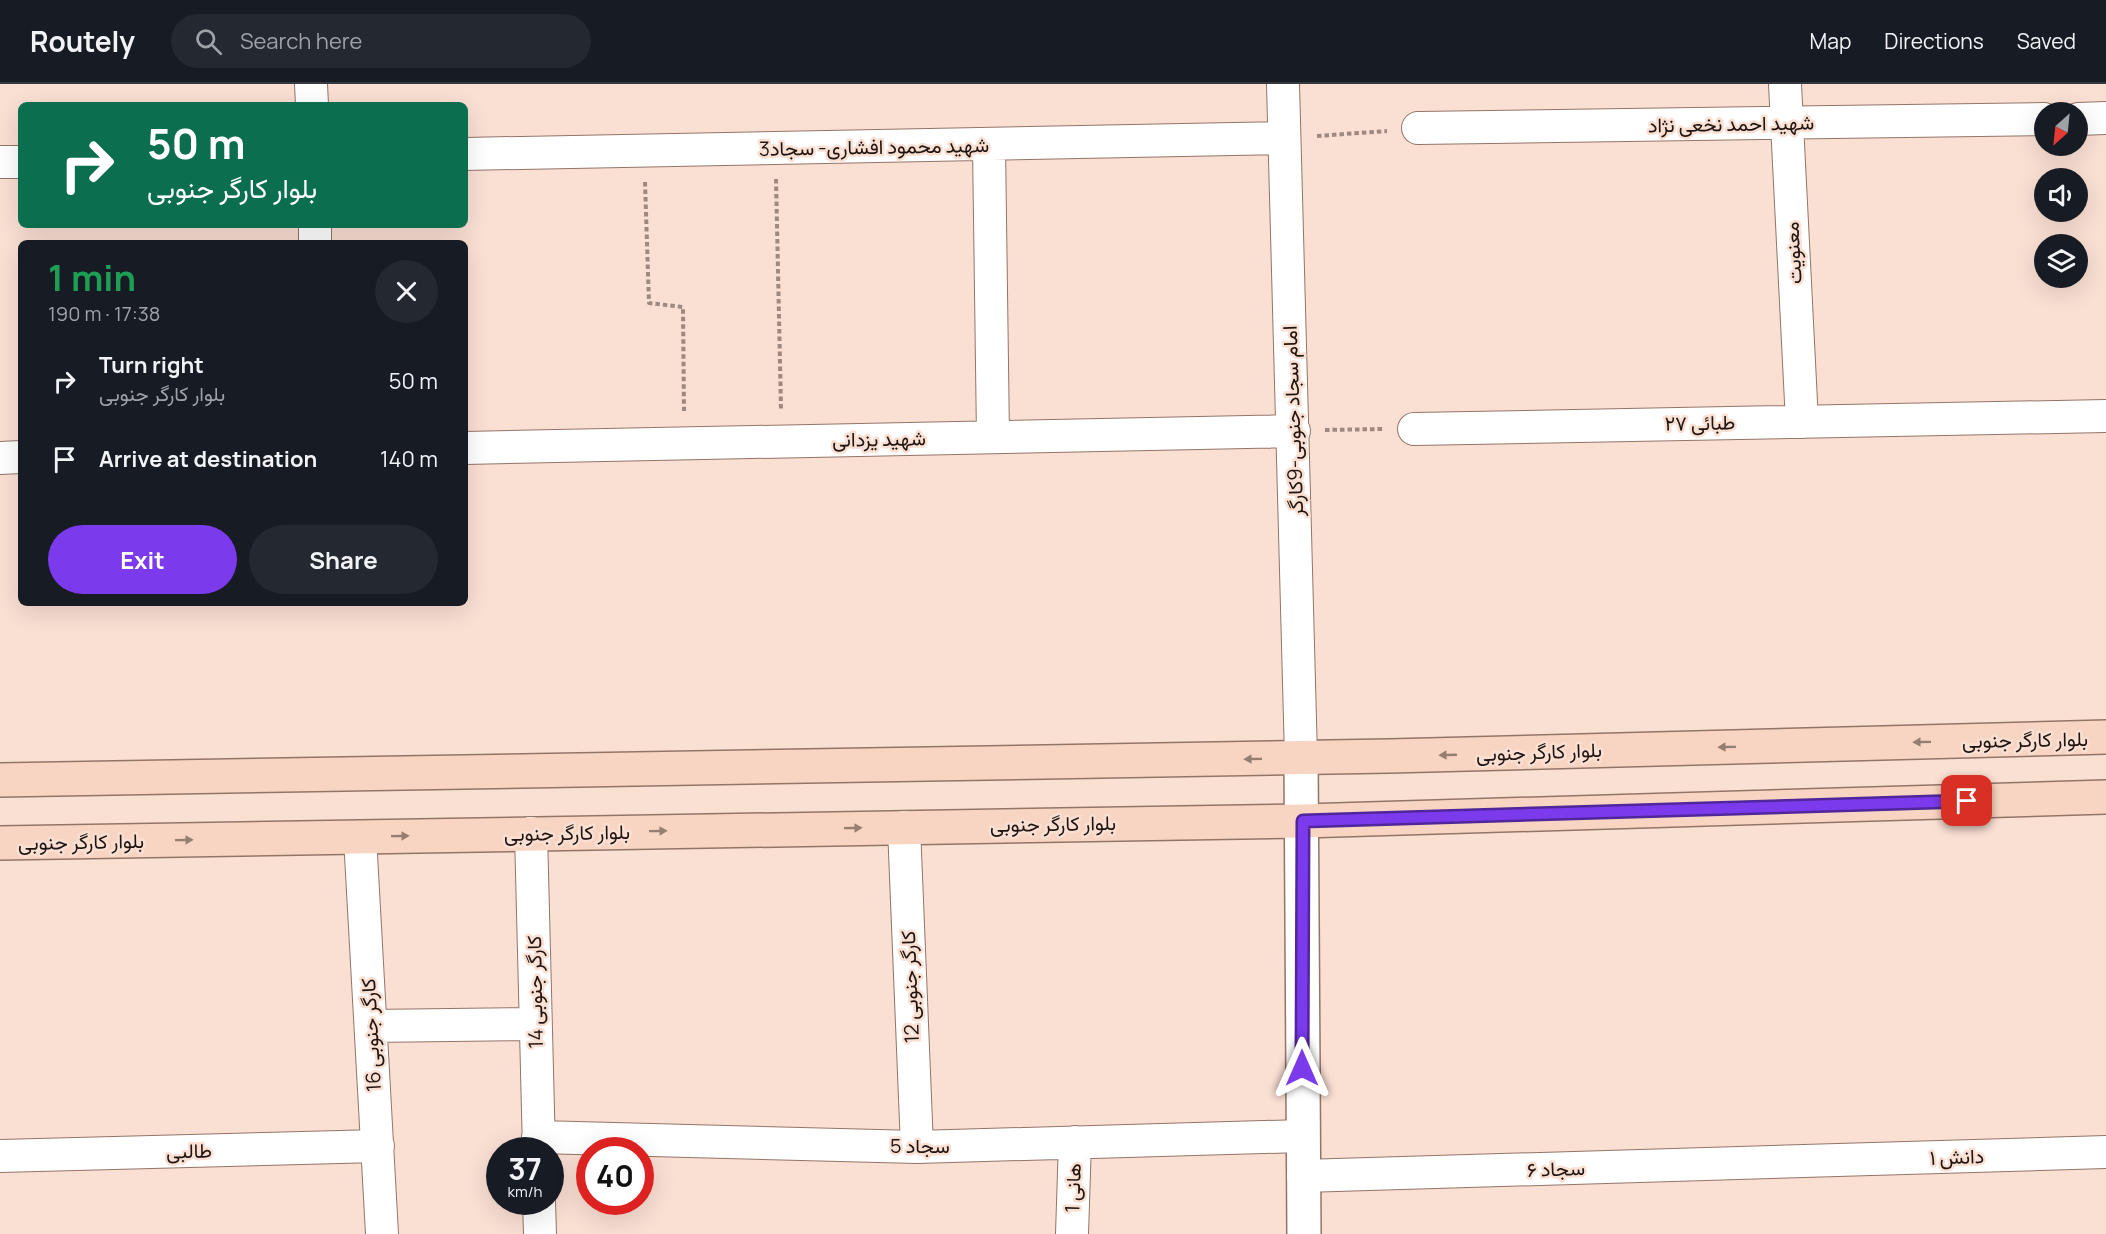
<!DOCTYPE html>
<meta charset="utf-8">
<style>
body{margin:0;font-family:Manrope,Vazirmatn,sans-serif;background:#242831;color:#f1f3f6;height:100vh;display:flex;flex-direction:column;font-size:22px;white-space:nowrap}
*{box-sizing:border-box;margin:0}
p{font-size:20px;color:#9ea1a6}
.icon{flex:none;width:33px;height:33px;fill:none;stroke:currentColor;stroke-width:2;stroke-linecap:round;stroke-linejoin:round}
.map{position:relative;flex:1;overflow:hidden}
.panel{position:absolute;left:18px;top:156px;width:450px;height:366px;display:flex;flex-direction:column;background:#171b24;border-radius:9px;box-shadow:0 6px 24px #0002}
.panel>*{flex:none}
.banner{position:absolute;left:18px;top:18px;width:450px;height:126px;border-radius:9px;box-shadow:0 6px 24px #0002;background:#0b6e4f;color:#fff;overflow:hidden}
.needle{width:39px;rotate:207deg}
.tools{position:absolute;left:2034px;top:18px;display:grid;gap:12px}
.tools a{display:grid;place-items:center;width:54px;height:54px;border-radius:50%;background:#171b24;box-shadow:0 6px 24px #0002;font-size:30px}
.speed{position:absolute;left:486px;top:1053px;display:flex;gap:12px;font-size:30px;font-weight:700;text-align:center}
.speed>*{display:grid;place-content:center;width:78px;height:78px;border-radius:50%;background:#171b24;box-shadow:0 6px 24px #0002;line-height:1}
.speed small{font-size:15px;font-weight:400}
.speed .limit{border:9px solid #d22;background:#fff;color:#111}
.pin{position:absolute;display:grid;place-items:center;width:51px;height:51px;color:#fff;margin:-26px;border-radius:12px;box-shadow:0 3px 9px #0006}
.me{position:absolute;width:66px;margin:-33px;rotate:0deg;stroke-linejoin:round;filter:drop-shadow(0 0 4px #0008)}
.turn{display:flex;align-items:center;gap:21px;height:126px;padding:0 30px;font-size:27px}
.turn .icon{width:78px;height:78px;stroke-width:2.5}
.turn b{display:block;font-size:42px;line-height:51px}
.round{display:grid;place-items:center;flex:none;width:63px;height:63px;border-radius:32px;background:#242831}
.summary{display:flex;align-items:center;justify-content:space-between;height:102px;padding:0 30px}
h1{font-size:36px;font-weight:700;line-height:45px;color:#1e9e55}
.cta{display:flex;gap:12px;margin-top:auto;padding:12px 30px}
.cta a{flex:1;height:69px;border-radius:36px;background:#7c3aed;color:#fff;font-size:24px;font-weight:700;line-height:69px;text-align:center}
.cta a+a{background:#242831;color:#f1f3f6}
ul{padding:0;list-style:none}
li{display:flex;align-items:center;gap:18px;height:78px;padding:0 30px}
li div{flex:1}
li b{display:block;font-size:22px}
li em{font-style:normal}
header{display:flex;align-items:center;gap:36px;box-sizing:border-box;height:84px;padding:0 30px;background:#171b24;border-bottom:2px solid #363941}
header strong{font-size:28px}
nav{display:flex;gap:33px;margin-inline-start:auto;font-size:21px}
.search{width:420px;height:54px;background:#242831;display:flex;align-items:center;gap:15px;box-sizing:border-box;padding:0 21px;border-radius:33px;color:#9ea1a6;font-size:22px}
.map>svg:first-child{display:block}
</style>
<header>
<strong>Routely</strong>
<div class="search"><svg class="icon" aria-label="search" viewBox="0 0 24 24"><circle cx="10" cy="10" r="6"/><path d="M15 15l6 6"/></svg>Search here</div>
<nav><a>Map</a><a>Directions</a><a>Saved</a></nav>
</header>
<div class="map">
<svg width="2106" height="1150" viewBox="0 0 2106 1150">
<rect width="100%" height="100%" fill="#fadfd3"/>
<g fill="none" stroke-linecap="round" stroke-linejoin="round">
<defs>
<path id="minor" d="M 311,0 L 312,21
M 1283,0 L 1301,673
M 1785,0 L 1802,338
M 2078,35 L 2106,34
M 1418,44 L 2044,35
M 989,61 L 993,353
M 465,70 L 1283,54
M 0,78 L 21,78
M 315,141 L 315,159
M 1414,345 L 2106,332
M 465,364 L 1294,347
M 0,374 L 21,373
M 904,743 L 917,1063
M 531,749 L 539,1066
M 360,753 L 382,1150
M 371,942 L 535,940
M 538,1053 L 917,1063 L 1302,1052
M 0,1072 L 378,1062
M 1303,1092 L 2106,1068
M 539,1118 L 540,1150
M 1072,1150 L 1075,1058"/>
<path id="tertiary" d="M 1301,673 L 1304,1150"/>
<path id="secondary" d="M 0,696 L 1390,672 L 2106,653
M 0,759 L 1303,737 L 2106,713"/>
</defs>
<!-- minor casing -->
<use href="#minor" stroke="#937568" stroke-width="34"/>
<!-- tertiary casing -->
<use href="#tertiary" stroke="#937568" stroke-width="36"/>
<!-- secondary casing -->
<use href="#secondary" stroke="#937568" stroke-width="36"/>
<!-- path -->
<path stroke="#9d8980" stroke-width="4" stroke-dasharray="4.5 3" stroke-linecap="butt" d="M 1317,52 L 1387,47
M 776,95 L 781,325
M 645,98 L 649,219 L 683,223 L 684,327
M 1325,346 L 1383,345"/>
<!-- minor -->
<use href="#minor" stroke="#fff" stroke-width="32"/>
<!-- tertiary -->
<use href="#tertiary" stroke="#fff" stroke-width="33"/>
<!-- secondary -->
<use href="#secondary" stroke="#f8d5c2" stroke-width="33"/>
</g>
<!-- one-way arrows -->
<defs><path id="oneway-solid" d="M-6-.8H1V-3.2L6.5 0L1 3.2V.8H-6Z" transform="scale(1.5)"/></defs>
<g fill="#967e71">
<use href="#oneway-solid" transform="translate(1922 658) rotate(179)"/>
<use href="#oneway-solid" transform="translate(1727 663) rotate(179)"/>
<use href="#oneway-solid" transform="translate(1448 671) rotate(178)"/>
<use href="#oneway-solid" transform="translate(1253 675) rotate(179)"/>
<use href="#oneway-solid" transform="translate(853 744) rotate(-1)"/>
<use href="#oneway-solid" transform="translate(658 747) rotate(-1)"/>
<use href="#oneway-solid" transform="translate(400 752) rotate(-1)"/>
<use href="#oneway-solid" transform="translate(184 756) rotate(-1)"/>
</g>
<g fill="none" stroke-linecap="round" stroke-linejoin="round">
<defs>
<path id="route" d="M 1302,984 L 1303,737 L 1967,717"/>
</defs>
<!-- route casing -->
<use href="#route" stroke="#51269a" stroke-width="15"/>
<!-- route -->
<use href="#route" stroke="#7c3aed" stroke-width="10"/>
</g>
<g text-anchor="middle" stroke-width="5" stroke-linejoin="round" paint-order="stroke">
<!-- street labels -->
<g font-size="20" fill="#1f140f" stroke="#fadfd3">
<text transform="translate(1731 40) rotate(-1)" y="7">شهید احمد نخعی نژاد</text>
<text transform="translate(874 63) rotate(-1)" y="7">شهید محمود افشاری- سجاد3</text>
<text transform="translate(1793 169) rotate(-93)" y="7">معنویت</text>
<text transform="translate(1293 337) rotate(-92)" y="7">امام سجاد جنوبی-9کارگر</text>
<text transform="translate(1700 339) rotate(-1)" y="7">طبائی ۲۷</text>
<text transform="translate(879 355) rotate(-1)" y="7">شهید یزدانی</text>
<text transform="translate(2025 656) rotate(-1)" y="7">بلوار کارگر جنوبی</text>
<text transform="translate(1539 668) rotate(-2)" y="7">بلوار کارگر جنوبی</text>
<text transform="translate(1053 740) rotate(-1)" y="7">بلوار کارگر جنوبی</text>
<text transform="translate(567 749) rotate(-1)" y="7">بلوار کارگر جنوبی</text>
<text transform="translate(81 758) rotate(-1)" y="7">بلوار کارگر جنوبی</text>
<text transform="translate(910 903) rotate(-92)" y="7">کارگر جنوبی 12</text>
<text transform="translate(535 908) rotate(-91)" y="7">کارگر جنوبی 14</text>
<text transform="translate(371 951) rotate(-93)" y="7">کارگر جنوبی 16</text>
<text x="920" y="1069">سجاد 5</text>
<text transform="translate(189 1067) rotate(-1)" y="7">طالبی</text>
<text transform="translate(1957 1073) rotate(-2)" y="7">دانش ۱</text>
<text transform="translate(1556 1085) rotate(-2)" y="7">سجاد ۶</text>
<text transform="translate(1073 1104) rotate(-88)" y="7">هانی 1</text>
</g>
</g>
</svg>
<div class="tools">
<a><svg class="needle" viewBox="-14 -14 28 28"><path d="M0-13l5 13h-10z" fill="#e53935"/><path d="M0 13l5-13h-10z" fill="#9ea1a6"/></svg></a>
<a><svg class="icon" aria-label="sound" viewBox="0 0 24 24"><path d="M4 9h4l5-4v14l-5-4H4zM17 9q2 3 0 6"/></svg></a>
<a><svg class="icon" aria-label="layers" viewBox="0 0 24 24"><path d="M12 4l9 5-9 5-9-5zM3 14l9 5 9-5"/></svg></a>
</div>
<div class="speed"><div>37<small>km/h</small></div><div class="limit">40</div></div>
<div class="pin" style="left:1967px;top:717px;background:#d93025"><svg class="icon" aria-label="arrive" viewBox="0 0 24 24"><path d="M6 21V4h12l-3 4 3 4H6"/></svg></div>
<svg class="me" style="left:1302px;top:984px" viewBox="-20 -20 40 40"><path d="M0-17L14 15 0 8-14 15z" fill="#7c3aed" stroke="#fff" stroke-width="4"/></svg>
<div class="banner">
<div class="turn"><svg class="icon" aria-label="right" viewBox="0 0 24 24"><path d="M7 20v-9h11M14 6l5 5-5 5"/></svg><div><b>50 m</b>بلوار کارگر جنوبی</div></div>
</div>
<section class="panel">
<div class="summary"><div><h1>1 min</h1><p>190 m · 17:38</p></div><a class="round"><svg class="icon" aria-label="close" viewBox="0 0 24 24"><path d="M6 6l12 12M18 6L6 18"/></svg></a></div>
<ul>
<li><svg class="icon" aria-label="right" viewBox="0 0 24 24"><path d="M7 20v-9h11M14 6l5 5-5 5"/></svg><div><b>Turn right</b><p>بلوار کارگر جنوبی</p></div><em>50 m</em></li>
<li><svg class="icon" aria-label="arrive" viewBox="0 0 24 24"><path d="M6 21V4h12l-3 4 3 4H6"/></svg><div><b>Arrive at destination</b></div><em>140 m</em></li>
</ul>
<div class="cta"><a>Exit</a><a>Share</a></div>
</section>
</div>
